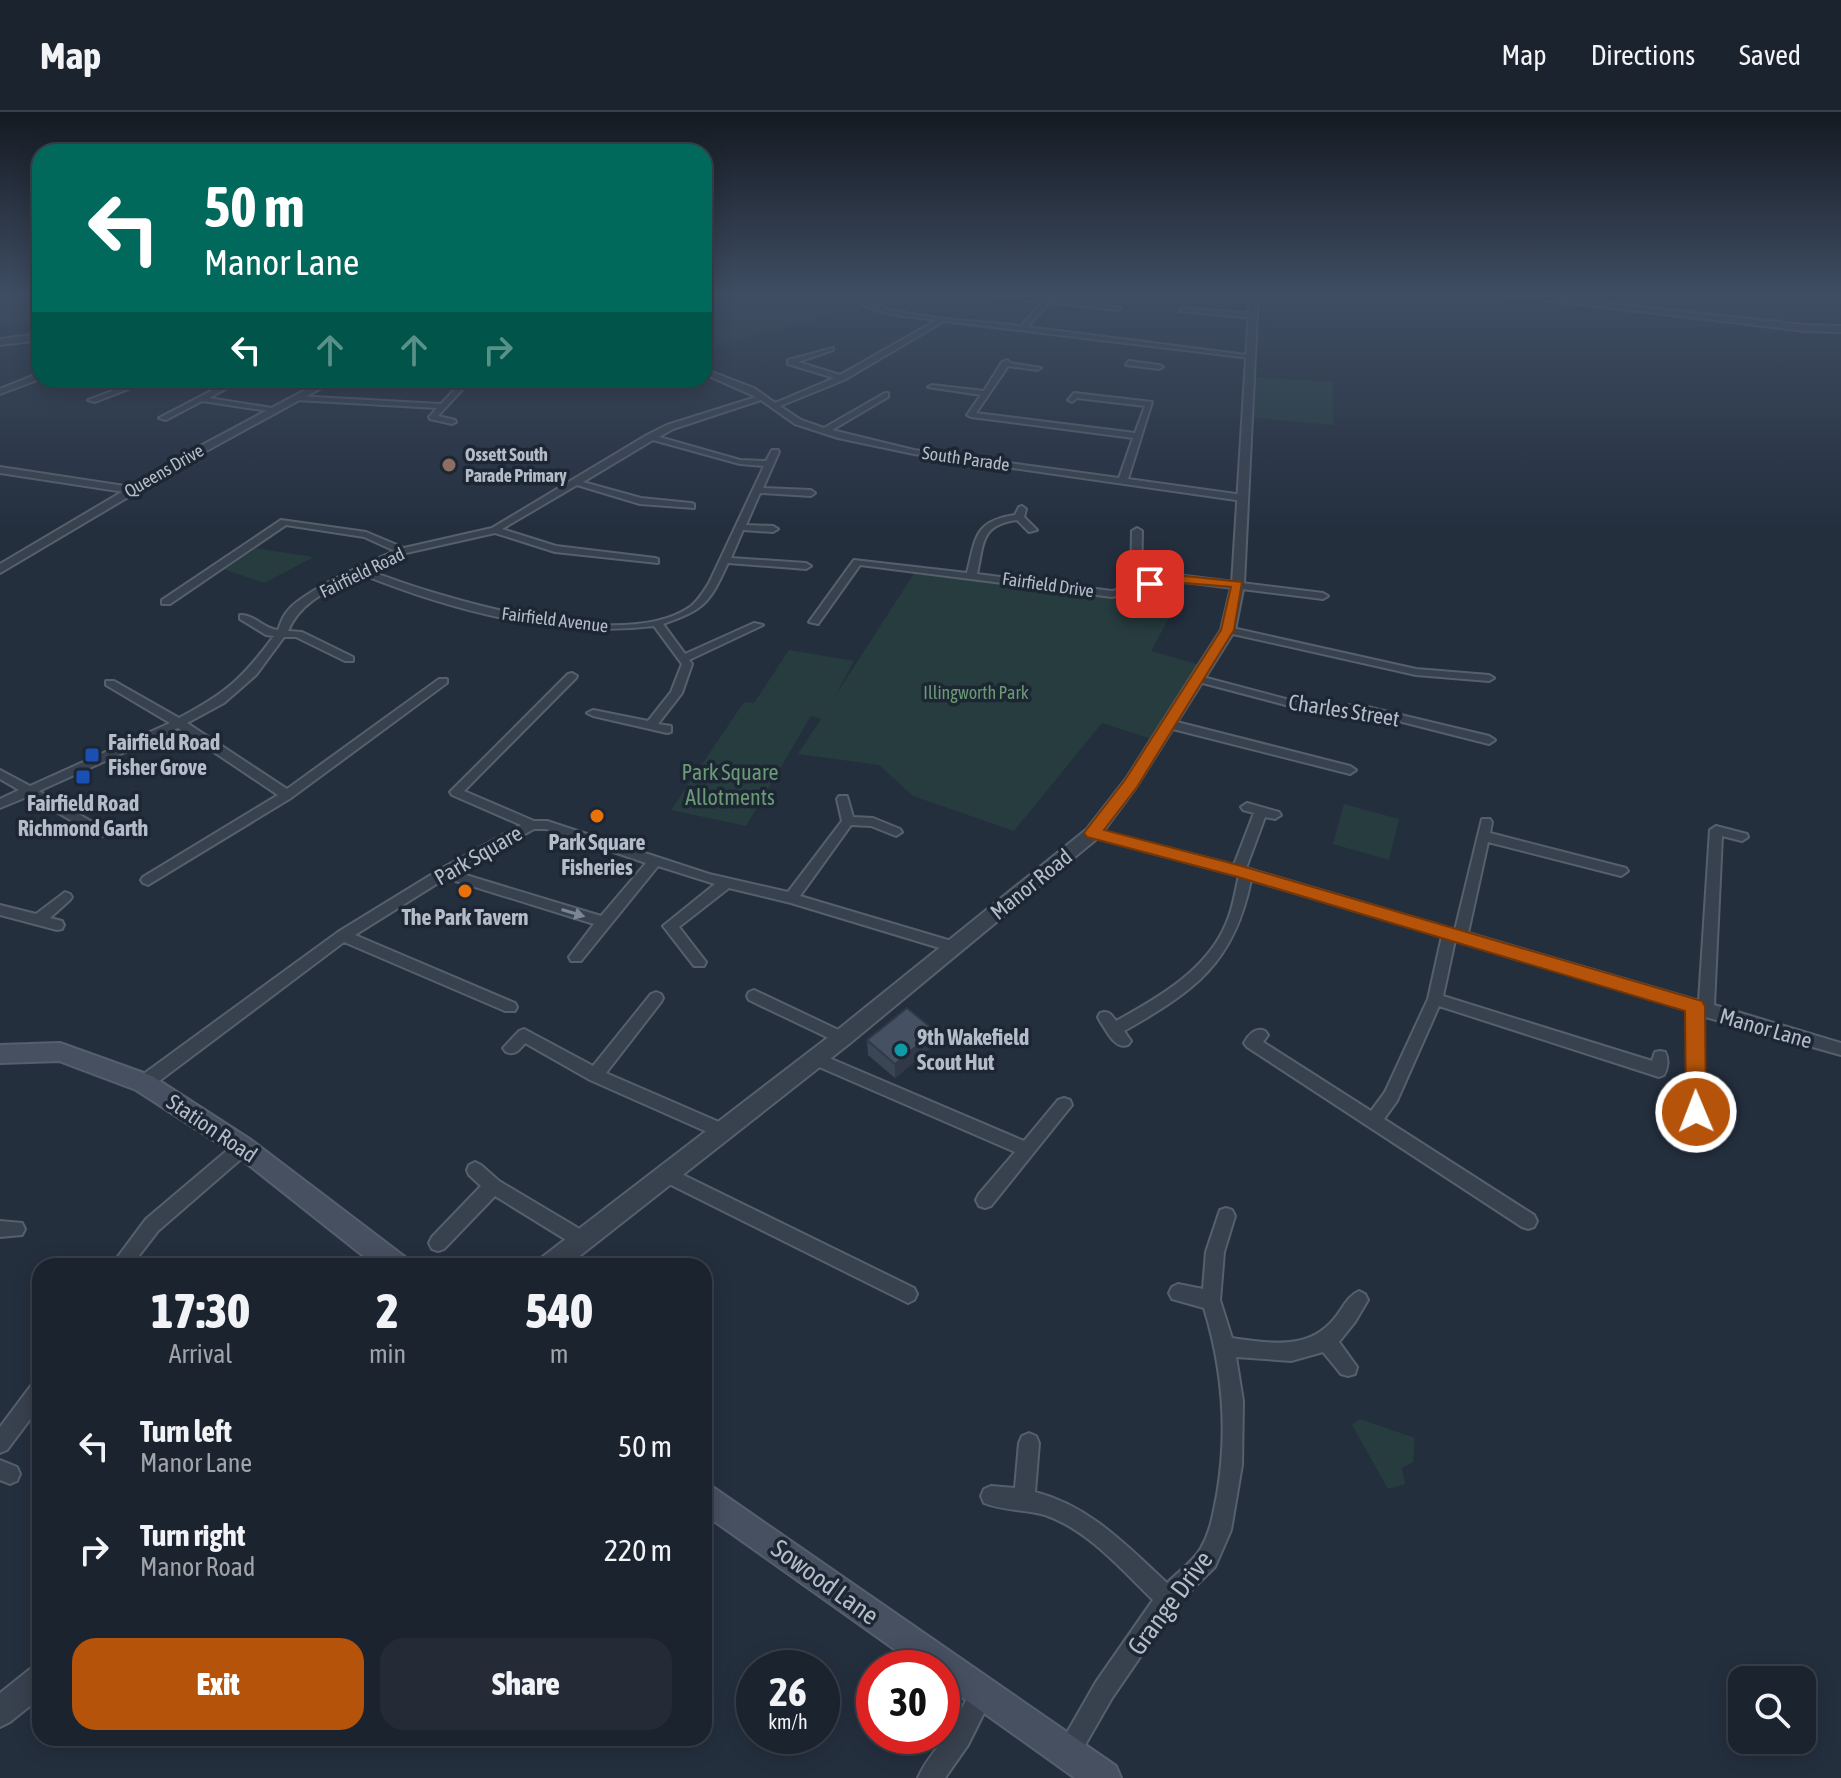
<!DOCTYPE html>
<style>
body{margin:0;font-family:"Asap Condensed",sans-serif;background:#242b36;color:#f1f3f6;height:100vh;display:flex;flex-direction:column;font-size:30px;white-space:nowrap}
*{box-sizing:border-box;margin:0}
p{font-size:26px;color:#a0a4aa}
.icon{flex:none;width:44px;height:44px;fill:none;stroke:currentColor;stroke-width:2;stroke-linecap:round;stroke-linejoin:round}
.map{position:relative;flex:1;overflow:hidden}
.panel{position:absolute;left:32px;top:1146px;width:680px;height:488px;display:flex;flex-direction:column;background:#1b232e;border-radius:24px;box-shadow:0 4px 20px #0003,0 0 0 2px #39404a}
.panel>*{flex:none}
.top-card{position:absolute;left:32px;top:32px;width:680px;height:244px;border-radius:24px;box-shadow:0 4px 20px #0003,0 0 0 2px #39404a;background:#00695c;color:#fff;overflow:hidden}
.fabs{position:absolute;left:1728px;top:1554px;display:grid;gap:16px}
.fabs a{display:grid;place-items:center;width:88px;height:88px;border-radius:16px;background:#1b232e;box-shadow:0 4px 20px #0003,0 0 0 2px #39404a;font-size:40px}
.speed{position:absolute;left:736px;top:1538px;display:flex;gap:16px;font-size:40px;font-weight:700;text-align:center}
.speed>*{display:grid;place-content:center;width:104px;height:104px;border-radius:50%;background:#1b232e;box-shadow:0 4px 20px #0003,0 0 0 2px #39404a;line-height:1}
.speed small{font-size:20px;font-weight:400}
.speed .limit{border:12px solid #d22;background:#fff;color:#111}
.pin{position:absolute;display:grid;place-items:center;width:68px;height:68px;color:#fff;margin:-34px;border-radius:16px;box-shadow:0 4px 12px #0006}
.me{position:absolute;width:88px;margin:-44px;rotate:359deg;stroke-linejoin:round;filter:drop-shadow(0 0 6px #0008)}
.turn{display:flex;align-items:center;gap:28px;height:168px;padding:0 40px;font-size:36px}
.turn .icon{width:104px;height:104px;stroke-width:2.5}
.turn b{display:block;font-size:56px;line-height:68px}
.lanes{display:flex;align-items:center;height:76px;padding:0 40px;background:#0003;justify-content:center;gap:40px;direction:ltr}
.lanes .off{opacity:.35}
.eta{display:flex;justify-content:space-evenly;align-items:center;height:136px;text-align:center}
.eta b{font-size:48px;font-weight:800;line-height:56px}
.cta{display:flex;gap:16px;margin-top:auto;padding:16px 40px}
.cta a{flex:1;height:92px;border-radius:24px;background:#b45309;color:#fff;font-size:32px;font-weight:800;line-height:92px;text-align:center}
.cta a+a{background:#242b36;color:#f1f3f6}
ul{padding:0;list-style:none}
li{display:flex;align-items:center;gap:24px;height:104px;padding:0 40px}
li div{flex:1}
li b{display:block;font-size:30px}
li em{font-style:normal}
header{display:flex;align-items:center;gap:48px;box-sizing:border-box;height:112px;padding:0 40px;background:#1b232e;border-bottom:2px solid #39404a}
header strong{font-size:38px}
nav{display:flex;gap:44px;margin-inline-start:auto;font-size:28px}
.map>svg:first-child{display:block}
</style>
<header>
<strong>Map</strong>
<nav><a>Map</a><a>Directions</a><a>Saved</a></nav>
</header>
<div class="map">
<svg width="1841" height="1666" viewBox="0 0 1841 1666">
<rect width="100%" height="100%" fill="#242f3e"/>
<!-- green -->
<path fill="#263c3f" d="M 0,182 L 40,182 L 40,208 L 0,213 Z
M 760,182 L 796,182 L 831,204 L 704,237 L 704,190 Z
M 1605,182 L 1737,182 L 1788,191 L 1786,208 L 1758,209 L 1609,190 L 1609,182 Z
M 1250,265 L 1333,270 L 1333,313 L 1246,305 Z
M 247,435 L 314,445 L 264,471 L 217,455 Z
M 917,457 L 1112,482 L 1175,495 L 1151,539 L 1197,552 L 1199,567 L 1158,629 L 1102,611 L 1014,719 L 913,684 L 879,653 L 798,642 L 821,607 L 811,604 L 746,714 L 671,698 L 744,590 L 754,591 L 789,538 L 854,549 L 835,584 Z
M 1344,692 L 1399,707 L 1389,748 L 1333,732 Z
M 1360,1307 L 1415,1326 L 1413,1350 L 1402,1356 L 1405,1372 L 1388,1377 L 1352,1313 Z"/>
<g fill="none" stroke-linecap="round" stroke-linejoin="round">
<defs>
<path id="minor" d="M 846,182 C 855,181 878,195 891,198 C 933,208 978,209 1021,214 L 1043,190 L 994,184 L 991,182 L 1047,186 L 1051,183 L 1054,185 L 1053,187 L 1120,196 L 1117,198 L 1050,190 L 1027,215 L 1254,244 L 1250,246 L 944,209 L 844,268 L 780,294 L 801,308 L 824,316 L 885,281 L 888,281 L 888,285 L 832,318 L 914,338 L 1119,366 L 1133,326 L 971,305 L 967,303 L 981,283 L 928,275 L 932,273 L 984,279 L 1002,250 L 1007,248 L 1010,251 L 1041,256 L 1037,258 L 1008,254 L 976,301 L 1135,321 L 1145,294 L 1077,286 L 1072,290 L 1068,288 L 1074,281 L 1152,290 L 1128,367 L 1243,383 L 1247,386 L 1243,389 L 914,342 L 838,326 L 795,312 L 761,288 L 673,317 L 659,325 L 740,348 L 766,349 L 772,338 L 778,338 L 779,340 L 763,376 L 811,378 L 815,381 L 811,384 L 760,381 L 746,413 L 773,414 L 778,417 L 773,420 L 743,418 L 731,446 L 806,451 L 811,454 L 806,457 L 728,451 C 709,492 705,497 663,512 L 685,542 L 754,511 L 763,513 L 689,548 L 692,552 L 682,581 L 658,612 L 671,614 L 671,620 L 667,621 L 593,604 L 587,601 L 593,598 L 648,609 L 671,580 L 682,552 L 654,514 C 554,526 453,499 361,462 C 332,477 301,488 288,519 L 302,520 L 353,545 L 353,549 L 345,549 L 296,525 L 284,525 L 256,563 L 224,591 L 187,611 L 287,677 L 439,567 L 447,567 L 447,571 L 291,686 L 148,773 L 143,771 L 141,768 L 143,765 L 278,683 L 178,616 L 39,679 L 106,718 L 108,721 L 106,724 L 98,724 L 29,684 L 0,696 L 0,687 L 19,678 L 0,667 L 0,658 L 30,674 L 170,611 L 106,573 L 106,569 L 114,569 L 179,606 C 226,581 242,567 274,524 L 266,523 L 240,507 L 240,503 C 254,502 264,517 278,518 C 280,513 282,506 286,501 C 300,480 370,450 395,439 L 364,425 L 286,413 L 170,492 L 162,492 L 162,488 L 281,408 L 366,420 L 404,436 L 492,416 L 647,323 L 667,313 L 756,285 L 704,262 L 704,257 L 754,276 L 775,291 L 834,266 L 788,252 L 788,248 L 833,236 L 833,238 L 798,250 L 840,263 L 937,208 C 904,204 872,203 846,182 ZM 653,328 L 740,352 L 764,354 L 709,471 C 704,479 698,489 690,495 C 623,542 439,486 368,458 L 406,441 L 495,421 L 555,440 L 658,451 L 658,447 L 655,446 L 556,434 L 502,417 L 577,373 L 640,392 L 694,396 L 694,392 L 691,391 L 641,386 L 583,370 Z
M 1182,196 L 1254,202 L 1257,204 L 1254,206 L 1180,199 Z
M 1129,249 L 1159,253 L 1163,255 L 1159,257 L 1126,253 Z
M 37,262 L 40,262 L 40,267 L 0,282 L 0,277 Z
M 141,268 L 152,268 L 95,290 L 88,288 Z
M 232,268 L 242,268 L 209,286 L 272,296 L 275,296 L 275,300 L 202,289 L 166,308 L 159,306 Z
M 463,268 L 471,268 L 438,304 L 455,308 L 456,310 L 452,312 L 430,307 L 429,305 L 437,296 L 296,288 L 292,286 L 296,284 L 441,292 Z
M 0,355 L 131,375 L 135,378 L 131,381 L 0,361 Z
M 1022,394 L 1026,397 L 1024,405 L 1037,418 L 1029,420 L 1017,408 C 980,413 984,431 977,462 L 1112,479 L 1131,475 L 1132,419 L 1137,416 L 1142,419 L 1141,473 L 1185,464 L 1323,481 L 1328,484 L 1323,487 L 1185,470 L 1112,485 L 860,453 L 818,512 L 809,510 L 854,448 L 967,461 C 976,426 974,409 1015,403 L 1019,395 Z
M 1228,515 L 1416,557 L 1489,563 L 1494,566 L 1489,569 L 1416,563 L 1224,520 L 1223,518 Z
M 572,561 L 577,564 L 576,566 L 464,679 L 534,709 L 547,709 L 709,762 L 788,780 L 842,709 L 837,687 L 839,684 L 847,684 L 853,705 L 873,706 L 900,717 L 902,720 L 896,724 L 871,714 L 851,713 L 800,784 L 958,831 L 960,835 L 958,839 L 953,840 L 791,791 L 729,776 L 679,815 L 706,850 L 704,854 L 694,854 L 663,814 L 715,772 L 658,754 L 581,849 L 571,849 L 569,845 L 594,812 L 446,766 L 355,823 L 515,891 L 517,895 L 515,899 L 505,899 L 344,830 L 150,976 L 144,978 L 138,976 L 136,971 L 138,966 L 338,820 L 439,758 L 521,713 L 452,683 L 450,680 L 568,562 ZM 534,717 L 546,717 L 646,751 L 601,804 L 456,760 Z
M 1199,564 L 1316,595 L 1359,593 L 1489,624 L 1495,628 L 1489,632 L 1359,599 L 1316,601 L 1195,569 L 1194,567 Z
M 1169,608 L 1350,654 L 1356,658 L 1350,662 L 1165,615 L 1163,612 Z
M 1247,691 L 1279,700 L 1281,703 L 1275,707 L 1265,705 L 1246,756 L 1455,818 L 1482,707 L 1490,707 L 1492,710 L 1490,721 L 1626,756 L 1628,759 L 1621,764 L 1488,730 L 1468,821 L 1699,889 L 1710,718 L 1716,714 L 1747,722 L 1748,725 L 1742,729 L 1722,724 L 1714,893 L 1841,931 L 1841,943 L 1702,904 L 1704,1024 L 1702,1029 L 1696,1031 L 1690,1029 L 1688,1024 L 1688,898 L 1455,828 L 1443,884 L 1652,949 L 1655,940 L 1660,939 L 1665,940 C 1669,947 1668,956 1664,963 L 1659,965 L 1439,894 L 1397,989 L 1384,1007 L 1534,1103 L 1537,1109 L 1534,1115 L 1528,1117 L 1522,1115 L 1247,935 L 1244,931 C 1249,922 1256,915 1265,919 L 1268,923 L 1263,930 L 1371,999 L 1385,980 L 1428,887 L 1442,824 L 1251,768 C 1234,851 1195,879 1124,919 L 1131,929 L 1128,933 C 1115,938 1107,919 1100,909 L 1098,905 L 1100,901 C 1108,898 1111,902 1116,909 C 1158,886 1207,858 1226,812 C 1233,797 1235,780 1239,764 L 1089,724 L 1087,721 L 1089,718 L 1093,717 L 1234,753 L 1254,701 L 1243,698 L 1241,695 Z
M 65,780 L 70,782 L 72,785 L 70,788 L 50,806 L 62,809 L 64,813 L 62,817 L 57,818 L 0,803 L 0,793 L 36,802 Z
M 754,878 L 847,922 L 850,926 L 847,930 L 842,932 L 837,930 L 749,888 L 747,884 L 749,880 Z
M 656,880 L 661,882 L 663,886 L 661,890 L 606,961 L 726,1013 L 728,1018 L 726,1023 L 720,1025 L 714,1023 L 590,968 L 525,931 C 519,938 515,944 506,940 L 503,936 L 519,919 L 524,917 L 593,954 L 651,882 Z
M 815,940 L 1024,1029 L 1058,988 L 1064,986 L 1070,988 L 1072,993 L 991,1094 L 985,1096 L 979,1094 L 976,1088 L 979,1082 L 1015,1040 L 810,951 L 807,946 L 810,941 Z
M 243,1028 L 249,1030 L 251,1035 L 249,1040 L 158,1119 L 131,1154 L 111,1154 L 146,1107 L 237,1030 Z
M 475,1050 L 481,1053 L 499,1069 L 588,1122 L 591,1128 L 588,1134 L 582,1136 L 576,1134 L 495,1084 L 444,1137 L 438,1139 L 432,1137 L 429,1131 L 432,1125 L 481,1074 L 469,1063 L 467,1058 L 469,1053 Z
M 665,1054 L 914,1176 L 917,1182 L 914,1188 L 908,1191 L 902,1188 L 659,1067 L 657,1062 L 659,1057 Z
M 1226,1096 L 1232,1098 L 1235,1104 L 1224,1140 L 1220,1188 L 1232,1226 C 1268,1231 1308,1239 1334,1207 C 1342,1198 1347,1184 1359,1179 L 1365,1182 L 1368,1188 L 1355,1210 L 1339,1230 L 1357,1255 L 1355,1262 L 1348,1264 L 1341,1262 L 1323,1240 L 1291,1249 L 1236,1245 L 1243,1289 L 1242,1353 L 1231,1418 L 1215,1455 L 1175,1494 L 1112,1586 L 1077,1647 L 1069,1651 L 1061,1647 L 1057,1639 L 1061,1631 L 1096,1570 L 1153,1488 C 1121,1457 1088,1418 1045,1403 C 1025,1397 1003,1399 984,1391 L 981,1384 L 984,1377 L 991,1374 L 1015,1376 L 1019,1331 L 1022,1324 L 1029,1321 L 1036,1324 L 1039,1331 L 1035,1380 C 1090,1394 1127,1434 1167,1471 C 1178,1460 1194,1449 1201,1436 C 1211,1419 1213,1402 1217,1383 C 1228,1319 1223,1258 1204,1196 L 1172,1187 L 1169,1181 L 1172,1175 L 1178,1172 L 1203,1177 L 1206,1140 L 1220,1098 Z
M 0,1109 L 22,1111 L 25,1117 L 22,1123 L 0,1125 Z
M 40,1268 L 40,1294 L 7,1338 L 0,1341 L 0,1315 L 33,1271 Z
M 0,1348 L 17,1355 L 20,1362 L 17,1369 L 10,1372 L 0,1368 Z
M 982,1572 L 990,1575 L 993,1583 L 968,1633 L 945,1666 L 918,1666 C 926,1646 943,1631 954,1613 C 962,1599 967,1578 982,1572 Z"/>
<path id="tertiary" d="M 1250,182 L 1258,182 L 1244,472 L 1235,518 L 1136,675 L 1099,725 L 849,932 L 567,1154 L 538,1154 L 541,1146 L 835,920 L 1087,717 L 1126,667 L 1221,518 L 1232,472 Z
M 1498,182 L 1520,182 L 1804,213 L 1841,214 L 1841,220 L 1804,219 Z
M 40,222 L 40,228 L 0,233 L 0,227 Z
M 324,268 L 336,268 L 199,343 L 0,461 L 0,452 L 191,339 Z
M 40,1552 L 40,1586 L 10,1610 L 0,1615 L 0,1581 L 30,1557 Z"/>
<path id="secondary" d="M 60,931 L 152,964 L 251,1028 L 405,1145 L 409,1154 L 376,1154 L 235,1042 L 136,978 L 59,949 L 0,951 L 0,933 Z
M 704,1369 L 1116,1654 L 1121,1666 L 1075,1666 L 942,1571 L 942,1556 L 921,1556 L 704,1402 Z"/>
</defs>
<!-- minor casing -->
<use href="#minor" stroke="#565f6c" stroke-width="4"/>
<!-- tertiary casing -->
<use href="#tertiary" stroke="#565f6c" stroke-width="4"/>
<!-- secondary casing -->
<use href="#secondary" stroke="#565f6c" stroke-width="4"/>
<!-- minor -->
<use href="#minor" fill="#38414e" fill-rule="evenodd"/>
<!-- tertiary -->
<use href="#tertiary" fill="#38414e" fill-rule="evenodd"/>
<!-- secondary -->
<use href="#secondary" fill="#465061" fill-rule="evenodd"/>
</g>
<!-- wall -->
<path fill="#3b4654" d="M 935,919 L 934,933 L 895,966 L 868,943 L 867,928 Z"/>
<!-- shaded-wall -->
<path fill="#303945" d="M 935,919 L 934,933 L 895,966 L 895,952 Z"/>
<!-- building -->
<path fill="#455162" stroke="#303945" stroke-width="2" d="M 907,896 L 935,919 L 895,952 L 867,928 Z"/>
<!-- one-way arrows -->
<defs><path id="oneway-solid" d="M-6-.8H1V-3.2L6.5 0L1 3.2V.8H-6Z" transform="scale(2)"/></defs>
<use fill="#7c8592" href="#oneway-solid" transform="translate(573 801) rotate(17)"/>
<!-- sky -->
<linearGradient id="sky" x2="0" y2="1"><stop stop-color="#141a22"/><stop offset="0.44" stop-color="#3f4d63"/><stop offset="1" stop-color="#3f4d63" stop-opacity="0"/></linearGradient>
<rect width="1841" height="415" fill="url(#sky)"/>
<!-- route -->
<path fill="#b45309" stroke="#753606" stroke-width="2" d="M 1185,464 L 1242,470 L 1234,518 L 1137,675 L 1104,718 L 1238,753 L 1702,889 L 1705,894 L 1706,1000 L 1703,1006 L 1696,1009 L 1689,1006 L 1686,1000 L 1685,899 L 1238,765 L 1087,725 L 1084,721 L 1087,717 L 1125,668 L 1221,518 L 1231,475 L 1185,471 L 1150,476 L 1144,472 L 1150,469 Z"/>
<!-- markers -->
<circle fill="#8d6e63" stroke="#1d2633" stroke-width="3" cx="449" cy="353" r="8"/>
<g fill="#1a4fb4" stroke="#1d2633" stroke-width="3">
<rect x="84" y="635" width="16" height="16" rx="4"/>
<rect x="75" y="657" width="16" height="16" rx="4"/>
</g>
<g fill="#e8710a" stroke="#1d2633" stroke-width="3">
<circle cx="597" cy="704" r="8"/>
<circle cx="465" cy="779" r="8"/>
</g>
<circle fill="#0f9aa8" stroke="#1d2633" stroke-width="3" cx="901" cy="938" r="8"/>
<g text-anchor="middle" stroke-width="7" stroke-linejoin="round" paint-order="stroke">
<!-- far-poi labels -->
<g font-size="18" font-weight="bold" fill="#b4bcc9" stroke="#1d2633" text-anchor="start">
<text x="465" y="349">Ossett South<tspan x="465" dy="21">Parade Primary</tspan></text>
</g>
<!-- far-street labels -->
<g font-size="18" fill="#b4bcc9" stroke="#1d2633">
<text transform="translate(966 347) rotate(8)" y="6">South Parade</text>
<text transform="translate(164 359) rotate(-30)" y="6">Queens Drive</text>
<text transform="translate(362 461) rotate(-26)" y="6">Fairfield Road</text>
<text transform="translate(1048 473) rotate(8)" y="6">Fairfield Drive</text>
<text transform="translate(555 508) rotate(7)" y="6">Fairfield Avenue</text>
</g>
<!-- far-park labels -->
<g font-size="18" fill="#6b9a76" stroke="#1d2633">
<text x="976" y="587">Illingworth Park</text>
</g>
<!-- street labels -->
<g font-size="22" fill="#b4bcc9" stroke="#1d2633">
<text transform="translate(1344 598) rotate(9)" y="8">Charles Street</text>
<text transform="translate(478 743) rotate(-30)" y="8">Park Square</text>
<text transform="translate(1031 772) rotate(-39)" y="8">Manor Road</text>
<text transform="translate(1766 916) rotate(16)" y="8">Manor Lane</text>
<text transform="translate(212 1016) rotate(34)" y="8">Station Road</text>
</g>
<!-- poi labels -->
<g font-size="22" font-weight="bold" fill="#b4bcc9" stroke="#1d2633">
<text x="108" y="638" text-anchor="start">Fairfield Road<tspan x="108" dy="25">Fisher Grove</tspan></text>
<text x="83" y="699">Fairfield Road<tspan x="83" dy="25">Richmond Garth</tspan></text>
<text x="597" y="738">Park Square<tspan x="597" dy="25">Fisheries</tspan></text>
<text x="465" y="813">The Park Tavern</text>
<text x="917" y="933" text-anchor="start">9th Wakefield<tspan x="917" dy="25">Scout Hut</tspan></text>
</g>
<!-- park labels -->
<g font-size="22" fill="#6b9a76" stroke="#1d2633">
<text x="730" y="668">Park Square<tspan x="730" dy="25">Allotments</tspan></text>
</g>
<!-- near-street labels -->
<g font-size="26" fill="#b4bcc9" stroke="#1d2633">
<text transform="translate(825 1470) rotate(36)" y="9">Sowood Lane</text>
<text transform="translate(1170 1491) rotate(-53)" y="9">Grange Drive</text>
</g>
</g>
</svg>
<div class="fabs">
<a><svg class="icon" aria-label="search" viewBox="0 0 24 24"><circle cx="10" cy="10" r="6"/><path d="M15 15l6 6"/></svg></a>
</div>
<div class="speed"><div>26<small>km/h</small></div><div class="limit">30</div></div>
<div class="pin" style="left:1150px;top:472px;background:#d93025"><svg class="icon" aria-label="arrive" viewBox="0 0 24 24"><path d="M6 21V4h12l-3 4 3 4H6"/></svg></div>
<svg class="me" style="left:1696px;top:1000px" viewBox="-20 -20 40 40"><circle r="17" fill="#b45309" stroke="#fff" stroke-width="3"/><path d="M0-11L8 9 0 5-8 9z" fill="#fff"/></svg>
<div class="top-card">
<div class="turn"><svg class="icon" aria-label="left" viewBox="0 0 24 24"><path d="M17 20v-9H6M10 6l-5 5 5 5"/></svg><div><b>50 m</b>Manor Lane</div></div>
<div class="lanes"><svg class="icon" aria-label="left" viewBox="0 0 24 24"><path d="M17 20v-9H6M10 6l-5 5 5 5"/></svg><svg class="icon off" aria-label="ahead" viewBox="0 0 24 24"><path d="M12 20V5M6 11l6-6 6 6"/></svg><svg class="icon off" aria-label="ahead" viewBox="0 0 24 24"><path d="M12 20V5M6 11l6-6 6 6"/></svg><svg class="icon off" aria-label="right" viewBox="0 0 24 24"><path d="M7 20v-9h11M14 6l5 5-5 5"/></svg></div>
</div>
<section class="panel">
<div class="eta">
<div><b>17:30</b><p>Arrival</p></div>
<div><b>2</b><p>min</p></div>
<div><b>540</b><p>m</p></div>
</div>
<ul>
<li><svg class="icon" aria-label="left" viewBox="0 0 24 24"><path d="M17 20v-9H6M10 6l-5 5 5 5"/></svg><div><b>Turn left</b><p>Manor Lane</p></div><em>50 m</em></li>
<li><svg class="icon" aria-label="right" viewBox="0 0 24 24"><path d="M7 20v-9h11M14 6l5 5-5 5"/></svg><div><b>Turn right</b><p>Manor Road</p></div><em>220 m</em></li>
</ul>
<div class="cta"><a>Exit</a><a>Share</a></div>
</section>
</div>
